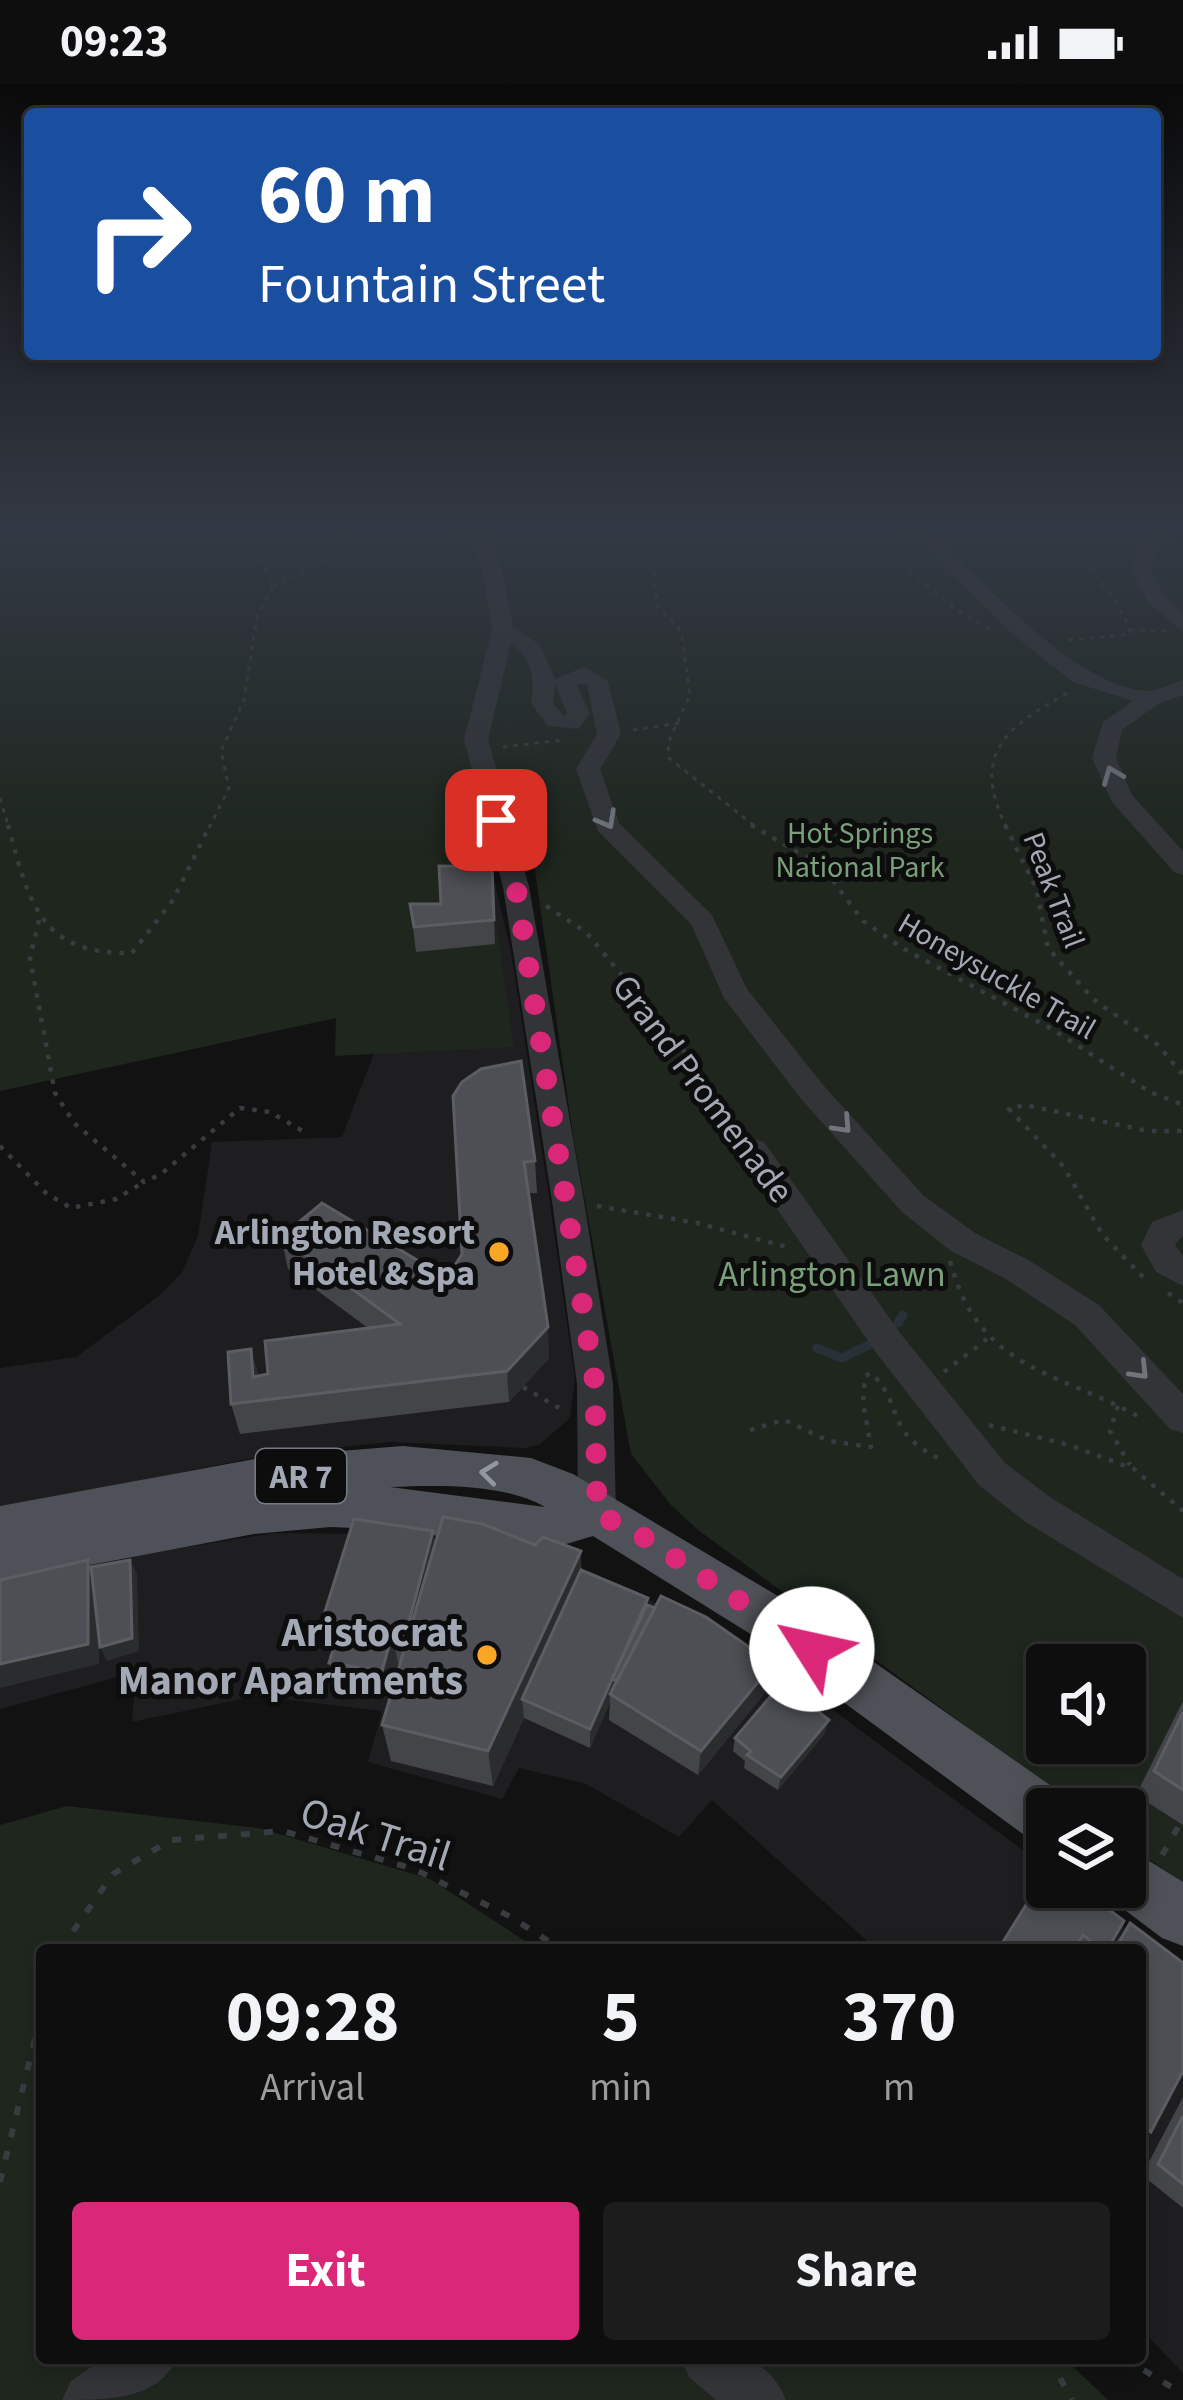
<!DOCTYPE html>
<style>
body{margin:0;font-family:"Source Sans 3",sans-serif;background:#1c1c1c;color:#f1f3f6;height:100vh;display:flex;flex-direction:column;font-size:45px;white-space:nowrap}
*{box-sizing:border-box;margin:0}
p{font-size:39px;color:#9b9c9e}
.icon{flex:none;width:66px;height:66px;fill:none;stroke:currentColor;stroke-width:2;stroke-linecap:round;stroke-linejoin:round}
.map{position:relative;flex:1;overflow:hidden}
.drawer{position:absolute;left:36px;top:1860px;width:1110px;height:420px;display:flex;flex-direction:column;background:#0e0e0e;border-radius:12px;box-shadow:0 6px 18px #0003,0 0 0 3px #2e2e2e}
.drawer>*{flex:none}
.top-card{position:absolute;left:24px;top:24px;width:1137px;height:252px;border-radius:12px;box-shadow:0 6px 18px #0003,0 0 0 3px #2e2e2e;background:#1a4fa0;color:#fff;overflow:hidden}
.tools{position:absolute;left:1026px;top:1560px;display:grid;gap:24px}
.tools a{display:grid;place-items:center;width:120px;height:120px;border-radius:12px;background:#0e0e0e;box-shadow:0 6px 18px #0003,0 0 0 3px #2e2e2e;font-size:60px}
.pin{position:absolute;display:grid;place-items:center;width:102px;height:102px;color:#fff;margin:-51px;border-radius:24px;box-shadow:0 6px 18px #0006}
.me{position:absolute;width:132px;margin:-66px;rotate:305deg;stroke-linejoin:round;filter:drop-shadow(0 0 9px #0008)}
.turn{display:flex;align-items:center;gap:42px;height:252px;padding:0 36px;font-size:54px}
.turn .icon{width:156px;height:156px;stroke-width:2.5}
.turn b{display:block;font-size:84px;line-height:102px}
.eta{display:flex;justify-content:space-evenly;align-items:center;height:204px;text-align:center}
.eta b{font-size:72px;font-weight:700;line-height:84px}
.cta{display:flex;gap:24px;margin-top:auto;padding:24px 36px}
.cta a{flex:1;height:138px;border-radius:12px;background:#db2777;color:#fff;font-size:48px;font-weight:700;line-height:138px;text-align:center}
.cta a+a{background:#1c1c1c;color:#f1f3f6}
.status{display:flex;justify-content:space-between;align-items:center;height:84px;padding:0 60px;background:#0e0e0e;direction:ltr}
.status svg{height:33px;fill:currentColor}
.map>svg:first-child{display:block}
</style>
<div class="status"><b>09:23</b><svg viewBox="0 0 49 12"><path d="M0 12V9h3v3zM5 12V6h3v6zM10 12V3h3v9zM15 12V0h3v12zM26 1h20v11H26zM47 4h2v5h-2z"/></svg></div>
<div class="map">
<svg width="1183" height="2316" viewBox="0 0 1183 2316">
<rect width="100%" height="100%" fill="#121213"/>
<!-- built -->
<path fill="#1e1e20" d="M 481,740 L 511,868 L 547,1100 L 575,1295 L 570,1334 L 539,1361 L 526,1364 L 388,1358 L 334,1364 L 253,1374 L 0,1424 L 0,1284 L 76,1273 L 160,1211 L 182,1188 L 198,1152 L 212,1058 L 342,1053 L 378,959 Z
M 274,1449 L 368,1450 L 469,1458 L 565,1481 L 687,1532 L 769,1579 L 1047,1784 L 1047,1803 L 1072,1803 L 1183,1888 L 1183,2289 L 1140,2244 L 1140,1866 L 877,1866 L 712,1716 L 679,1753 L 586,1700 L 519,1684 L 502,1715 L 368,1678 L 382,1627 L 256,1612 L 132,1638 L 136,1588 L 0,1625 L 0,1500 L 114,1475 Z"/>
<!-- green -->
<path fill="#1e261e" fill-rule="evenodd" d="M 0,440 L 1183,440 L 1183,1799 L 1125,1759 L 1125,1725 L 1079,1725 L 698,1446 L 671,1421 L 631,1370 L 573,1051 L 532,766 L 487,772 L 514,963 L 335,972 L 336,934 L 0,1007 ZM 1047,1581 L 1125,1581 L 1125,1659 L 1047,1659 Z
M 67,1722 L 259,1744 L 430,1795 L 539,1866 L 42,1866 L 42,2274 L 1064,2274 L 1108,2316 L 0,2316 L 0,1741 Z"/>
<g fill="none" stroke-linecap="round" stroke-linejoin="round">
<!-- stream -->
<path stroke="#283137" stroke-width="9" d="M 898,1239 L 903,1231
M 817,1264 L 842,1274 L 869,1261"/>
<!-- path-far2 -->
<path stroke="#383b3f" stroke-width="3" stroke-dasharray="4.5 6" stroke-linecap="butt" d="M 636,440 L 653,477 L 657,522 L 681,547 L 690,611 L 668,659 L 669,674 L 757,744
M 853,440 L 954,524 L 991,546
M 1059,440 C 1079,476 1123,515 1130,550 L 1062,557
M 273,503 L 339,468 L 342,440
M 1130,546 L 1166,547
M 633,646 L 681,639
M 503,663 L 563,656
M 0,714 L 9,744
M 209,744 L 229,704 L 221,667 L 244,616 L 257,532 L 273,503 L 262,477 L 216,440
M 1007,744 C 970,671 1005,643 1068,609"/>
<!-- path-far1 -->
<path stroke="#383b3f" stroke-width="4.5" stroke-dasharray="4.5 8" stroke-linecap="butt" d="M 8,741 C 29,819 40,871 132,869 L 173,816 L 210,741
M 751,741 L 823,783 L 863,837 L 904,865 L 1050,944 L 1150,1008 L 1183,1021
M 1005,741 L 1036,804 L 1048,864 L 1093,915 L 1158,961 L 1183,991
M 546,822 L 586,848 L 679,960 L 740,1048
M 39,836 L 30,874 L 55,1009 L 74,1039 L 144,1098 L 161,1090 L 240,1024 L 270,1028 L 306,1049
M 0,1062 L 46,1109 L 71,1124 L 116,1115 L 144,1098
M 597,1122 L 697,1139 L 791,1164
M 950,1177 C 979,1287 1056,1286 1143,1335
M 1143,1193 L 1102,1150 L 1064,1083 L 1009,1025 L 1025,1021 L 1148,1047 L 1183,1047
M 1168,1209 L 1183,1219
M 944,1288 L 987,1255
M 523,1303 L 559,1324
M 1118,1322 L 1110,1347 L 1130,1381
M 989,1341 L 1069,1361 L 1134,1385 L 1183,1427
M 750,1346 L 784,1336 L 829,1357 L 871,1363 L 863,1318 L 865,1292 L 871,1289 C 906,1322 881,1347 944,1377"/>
<!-- path -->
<path stroke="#383b3f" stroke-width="6" stroke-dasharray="9 14" stroke-linecap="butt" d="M 1162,1771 L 1180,1740
M 60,1866 L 113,1790 L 171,1756 L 283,1747 L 414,1785 L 511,1833 L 562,1866
M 0,2098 L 42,1926
M 1049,2274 L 1072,2316
M 1124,2274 L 1183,2310"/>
<!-- minor -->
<path fill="#323438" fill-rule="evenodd" d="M 459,440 L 479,440 L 501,479 L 513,543 L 540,561 L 555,595 L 584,583 L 608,597 L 621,650 L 600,685 L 619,739 L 712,831 L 747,905 L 823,1001 L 924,1112 L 975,1149 L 1030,1177 L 1099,1221 L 1183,1310 L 1183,1349 L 1170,1345 L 1075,1241 L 1006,1195 L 951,1167 L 902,1128 L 801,1015 L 724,914 L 691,840 L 598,747 L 576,685 L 597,650 L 587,600 L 577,600 L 590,630 L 578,645 L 548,642 L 531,619 C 535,594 532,575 511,559 L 488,655 L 529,803 L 584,1117 L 613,1300 L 616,1430 L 611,1442 L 597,1447 L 583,1442 L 578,1430 L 577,1300 L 552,1117 L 503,803 L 464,655 L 492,546 L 481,479 ZM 555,600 L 567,629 L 564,632 L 553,619 Z
M 904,440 L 925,440 C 977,491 1072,602 1147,607 C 1158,607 1172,599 1183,596 L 1183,611 L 1158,620 L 1122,646 L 1116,674 L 1132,711 L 1183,767 L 1183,791 L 1174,788 L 1112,718 L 1092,674 L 1103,638 L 1133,617 L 1073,598 L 1012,550 Z
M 1146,440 L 1166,440 L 1151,485 L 1164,511 L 1183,530 L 1183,548 L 1148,518 L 1131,485 Z
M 753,1055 L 764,1058 L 901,1250 L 1005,1379 L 1050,1413 L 1183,1495 L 1183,1534 L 1024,1437 L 979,1401 L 877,1270 L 742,1074 L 737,1066 L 742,1058 Z
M 1183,1126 L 1183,1152 L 1175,1161 L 1183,1172 L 1183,1202 L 1156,1188 L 1141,1161 L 1152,1138 Z
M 104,2274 L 178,2274 C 157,2316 109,2316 62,2316 L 71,2297 Z
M 681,2274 C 729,2274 764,2264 786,2316 L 716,2316 L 689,2293 Z"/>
<!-- major -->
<path fill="#4e5157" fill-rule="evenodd" d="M 403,1362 L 531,1374 L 573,1390 L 788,1518 L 1067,1713 L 1072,1725 L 1047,1725 L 1047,1761 L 1027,1753 L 752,1551 L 593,1452 L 536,1469 L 404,1446 L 330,1443 L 254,1450 L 0,1498 L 0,1422 L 265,1373 ZM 390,1403 C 436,1401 504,1399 545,1423 Z
M 1125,1762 L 1183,1798 L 1183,1862 L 1162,1854 L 1105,1811 L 1101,1803 L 1125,1803 Z"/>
</g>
<!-- wall -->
<path fill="#434548" d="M 492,783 L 495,860 L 416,868 L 410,820 L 441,820 Z
M 453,1012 L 535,1077 L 537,1109 L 528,1109 L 549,1274 L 509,1318 L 240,1350 L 231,1320 L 259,1292 L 268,1290 L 368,1244 L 288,1185 L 281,1153 L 447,1194 L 462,1170 Z
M 433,1447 L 435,1459 L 535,1461 L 581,1467 L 581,1486 L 648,1514 L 647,1521 L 773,1580 L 767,1606 L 698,1691 L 609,1636 L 610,1618 L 590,1664 L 524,1634 L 493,1702 L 391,1677 L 382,1641 L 401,1578 L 398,1578 L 388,1613 L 337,1605 L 329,1579 L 334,1565 L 330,1564 L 322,1537 Z
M 1183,1617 L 1183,1741 L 1136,1711 Z
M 825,1649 L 778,1706 L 744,1684 L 745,1677 L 733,1667 L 735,1654 Z
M 1047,1787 L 1107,1866 L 997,1866 Z
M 1130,1839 L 1183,1879 L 1183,1987 L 1151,2048 L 1140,2056 L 1140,1866 L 1110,1866 Z
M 1183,2013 L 1183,2124 L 1142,2091 Z"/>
<!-- shaded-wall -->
<path fill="#2b2c2e" d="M 548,1243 L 549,1274 L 509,1318 L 507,1287 Z
M 251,1265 L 260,1295 L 253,1293 Z
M 433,1447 L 438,1475 L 410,1579 L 405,1553 Z
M 581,1467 L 582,1507 L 522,1615 L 524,1634 L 493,1702 L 488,1667 Z
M 88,1476 L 99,1497 L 99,1580 L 0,1604 L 0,1580 Z
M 130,1476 L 137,1490 L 139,1567 L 107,1577 L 100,1563 Z
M 648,1514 L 646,1535 L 610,1610 L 610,1618 L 590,1664 L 590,1645 Z
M 392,1551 L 398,1578 L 388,1613 L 382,1587 Z
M 773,1580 L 767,1606 L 698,1691 L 701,1667 Z
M 829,1636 L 825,1649 L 778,1706 L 781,1693 Z"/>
<!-- building -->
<path fill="#4d4f54" stroke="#5b5d63" stroke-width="3" d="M 439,782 L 492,783 L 494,836 L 414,843 L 410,820 L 441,820 Z
M 521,977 L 535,1077 L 524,1078 L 548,1243 L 507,1287 L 231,1320 L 228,1268 L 251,1265 L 253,1293 L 268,1290 L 265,1257 L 400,1240 L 281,1153 L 322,1119 L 447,1194 L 462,1170 L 453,1012 L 462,998 L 481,985 Z
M 443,1433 L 483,1440 L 535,1461 L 543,1453 L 581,1467 L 488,1667 L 382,1641 Z
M 354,1435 L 433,1447 L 405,1553 L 392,1551 L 382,1587 L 329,1579 L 341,1540 L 322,1537 Z
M 88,1476 L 88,1560 L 0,1580 L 0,1496 Z
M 130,1476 L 132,1554 L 100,1563 L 91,1483 Z
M 581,1486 L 648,1514 L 590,1645 L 522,1615 Z
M 661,1512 L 706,1533 L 773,1580 L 701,1667 L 610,1610 Z
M 647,1521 L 655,1524 L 617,1597 L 612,1595 Z
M 782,1599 L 829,1636 L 781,1693 L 747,1671 L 751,1667 L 735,1654 Z
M 1183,1628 L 1183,1706 L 1154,1687 Z
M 1047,1787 L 1047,1803 L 1079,1803 L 1124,1837 L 1107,1866 L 1102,1866 L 1083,1851 L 1074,1866 L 998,1866 Z
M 1130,1839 L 1183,1879 L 1183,1987 L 1151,2048 L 1140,2039 L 1140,1866 L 1115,1866 Z
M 1183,2032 L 1183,2100 L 1158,2080 Z"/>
<!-- one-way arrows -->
<defs><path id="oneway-chevron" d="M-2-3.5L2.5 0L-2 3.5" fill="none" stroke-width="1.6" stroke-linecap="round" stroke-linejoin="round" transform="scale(3)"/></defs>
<g stroke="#70747c">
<use href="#oneway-chevron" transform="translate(1112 691) rotate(-112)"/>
<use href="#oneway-chevron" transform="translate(607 736) rotate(61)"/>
<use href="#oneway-chevron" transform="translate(843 1041) rotate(47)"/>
<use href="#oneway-chevron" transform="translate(1140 1287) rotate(46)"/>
</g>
<use stroke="#9197a1" href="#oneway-chevron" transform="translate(489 1389) rotate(-173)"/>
<!-- sky -->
<linearGradient id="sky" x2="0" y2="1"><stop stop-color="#0a0a0a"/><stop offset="0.58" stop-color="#333944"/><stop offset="1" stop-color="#333944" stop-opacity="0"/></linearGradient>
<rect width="1183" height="764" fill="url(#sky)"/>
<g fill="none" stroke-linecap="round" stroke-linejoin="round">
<!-- route -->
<path stroke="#db2777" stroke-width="21" stroke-dasharray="0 37.8" d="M 496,736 L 516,803 L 595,1300 L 597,1430 L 636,1448 L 812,1565"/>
</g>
<!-- markers -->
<g fill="#f7a725" stroke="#0d0d0e" stroke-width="4.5">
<circle cx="499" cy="1168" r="12"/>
<circle cx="487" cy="1571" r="12"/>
</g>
<g text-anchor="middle" stroke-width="10" stroke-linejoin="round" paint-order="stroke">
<!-- far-park labels -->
<g font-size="30" fill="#79a079" stroke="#0d0d0e">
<text x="860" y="759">Hot Springs<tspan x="860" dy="34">National Park</tspan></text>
</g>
<!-- far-street labels -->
<g font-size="30" fill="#a2a9b4" stroke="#0d0d0e">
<text transform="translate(1054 806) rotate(69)" y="10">Peak Trail</text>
<text transform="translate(997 892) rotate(30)" y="10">Honeysuckle Trail</text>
</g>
<!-- shield labels -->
<rect fill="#0d0d0e" stroke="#757a82" stroke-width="3" x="256" y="1365" width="90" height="54" rx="9"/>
<g font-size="33" font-weight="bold" fill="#a2a9b4">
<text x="301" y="1404">AR 7</text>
</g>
<!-- street labels -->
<g font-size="36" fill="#a2a9b4" stroke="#0d0d0e">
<text transform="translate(704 1004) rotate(53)" y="13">Grand Promenade</text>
</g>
<!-- poi labels -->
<g font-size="36" font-weight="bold" fill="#a2a9b4" stroke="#0d0d0e" text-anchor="end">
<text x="475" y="1160">Arlington Resort<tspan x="475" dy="41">Hotel &amp; Spa</tspan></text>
</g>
<!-- park labels -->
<g font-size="36" fill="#79a079" stroke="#0d0d0e">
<text x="832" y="1202">Arlington Lawn</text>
</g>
<!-- near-poi labels -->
<g font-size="42" font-weight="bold" fill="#a2a9b4" stroke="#0d0d0e" text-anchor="end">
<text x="463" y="1562">Aristocrat<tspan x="463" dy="48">Manor Apartments</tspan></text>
</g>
<!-- near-street labels -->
<g font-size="42" fill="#a2a9b4" stroke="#0d0d0e">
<text transform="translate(376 1749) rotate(18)" y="15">Oak Trail</text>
</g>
</g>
</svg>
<div class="tools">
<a><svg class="icon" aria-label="sound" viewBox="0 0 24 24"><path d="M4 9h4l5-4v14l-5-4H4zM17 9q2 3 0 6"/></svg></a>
<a><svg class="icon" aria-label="layers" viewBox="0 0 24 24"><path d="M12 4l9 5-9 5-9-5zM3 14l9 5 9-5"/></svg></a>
</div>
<div class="pin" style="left:496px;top:736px;background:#d93025"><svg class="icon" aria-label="arrive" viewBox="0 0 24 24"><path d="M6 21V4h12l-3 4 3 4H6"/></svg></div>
<svg class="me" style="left:812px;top:1565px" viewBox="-20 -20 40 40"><circle r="19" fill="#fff"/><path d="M0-13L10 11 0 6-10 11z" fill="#db2777"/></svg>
<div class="top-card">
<div class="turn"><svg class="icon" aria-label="right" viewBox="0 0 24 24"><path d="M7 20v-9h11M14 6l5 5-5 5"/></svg><div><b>60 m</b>Fountain Street</div></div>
</div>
<section class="drawer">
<div class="eta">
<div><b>09:28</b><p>Arrival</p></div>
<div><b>5</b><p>min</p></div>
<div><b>370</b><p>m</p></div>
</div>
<div class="cta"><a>Exit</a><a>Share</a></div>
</section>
</div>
